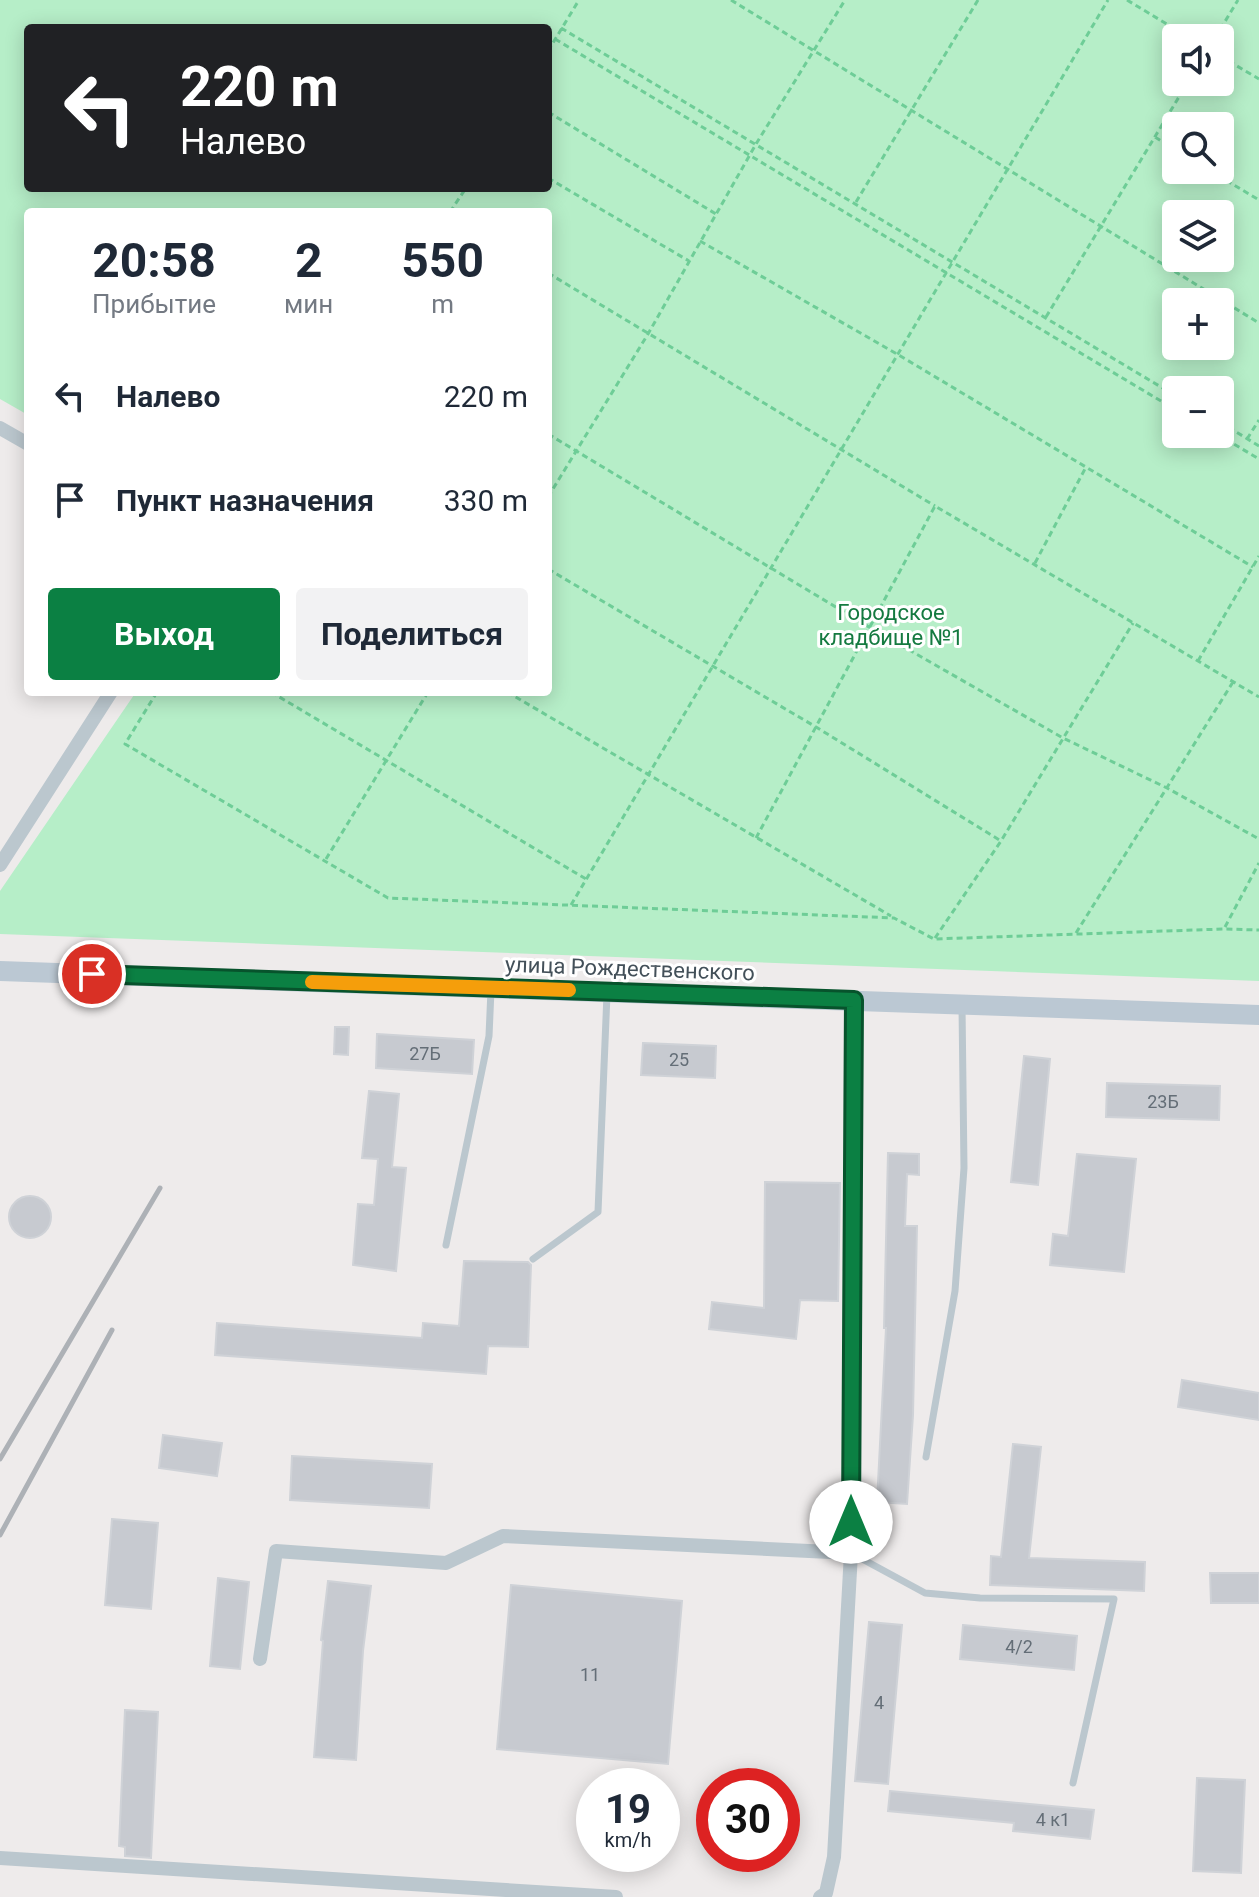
<!DOCTYPE html>
<html lang="ru">
<meta charset="utf-8">
<style>
body{margin:0;font-family:Roboto,sans-serif;background:#f2f2f3;color:#1f2937;height:100vh;display:flex;flex-direction:column;font-size:30px;white-space:nowrap}
*{box-sizing:border-box;margin:0}
p{font-size:26px;color:#747a83}
.icon{flex:none;width:44px;height:44px;fill:none;stroke:currentColor;stroke-width:2;stroke-linecap:round;stroke-linejoin:round}
.map{position:relative;flex:1;overflow:hidden}
.sheet{position:absolute;left:24px;top:208px;width:528px;height:488px;display:flex;flex-direction:column;background:#fff;border-radius:8px;box-shadow:0 4px 20px #0003}
.sheet>*{flex:none}
.hud{position:absolute;left:24px;top:24px;width:528px;height:168px;border-radius:8px;box-shadow:0 4px 20px #0003;background:#202124;color:#fff;overflow:hidden}
.controls{position:absolute;left:1162px;top:24px;display:grid;gap:16px}
.controls a{display:grid;place-items:center;width:72px;height:72px;border-radius:8px;background:#fff;box-shadow:0 4px 20px #0003;font-size:40px}
.speed{position:absolute;left:576px;top:1768px;display:flex;gap:16px;font-size:40px;font-weight:700;text-align:center}
.speed>*{display:grid;place-content:center;width:104px;height:104px;border-radius:50%;background:#fff;box-shadow:0 4px 20px #0003;line-height:1}
.speed small{font-size:20px;font-weight:400}
.speed .limit{border:12px solid #d22;background:#fff;color:#111}
.pin{position:absolute;display:grid;place-items:center;width:68px;height:68px;color:#fff;margin:-34px;border:4px solid #fff;border-radius:50%;box-shadow:0 2px 8px #0007}
.me{position:absolute;width:88px;margin:-44px;rotate:0deg;stroke-linejoin:round;filter:drop-shadow(0 0 6px #0008)}
.turn{display:flex;align-items:center;gap:28px;height:168px;padding:0 24px;font-size:36px}
.turn .icon{width:104px;height:104px;stroke-width:2.5}
.turn b{display:block;font-size:56px;line-height:68px}
.eta{display:flex;justify-content:space-evenly;align-items:center;height:136px;text-align:center}
.eta b{font-size:48px;font-weight:700;line-height:56px}
.cta{display:flex;gap:16px;margin-top:auto;padding:16px 24px}
.cta a{flex:1;height:92px;border-radius:8px;background:#0b8043;color:#fff;font-size:32px;font-weight:700;line-height:92px;text-align:center}
.cta a+a{background:#f2f2f3;color:#1f2937}
ul{padding:0;list-style:none}
li{display:flex;align-items:center;gap:24px;height:104px;padding:0 24px}
li div{flex:1}
li b{display:block;font-size:30px}
li em{font-style:normal}
.map>svg:first-child{display:block}
</style>
<div class="map">
<svg width="1259" height="1897" viewBox="0 0 1259 1897">
<rect width="100%" height="100%" fill="#eeebeb"/>
<!-- green -->
<path fill="#b6eec8" fill-rule="evenodd" d="M 0,0 L 1259,0 L 1259,981 L 0,934 L 0,891 L 136,692 L 548,692 L 548,212 L 28,212 L 28,415 L 0,399 ZM 548,28 L 548,188 L 28,188 L 28,28 ZM 1176,38 L 1220,38 L 1220,82 L 1176,82 ZM 1176,126 L 1220,126 L 1220,170 L 1176,170 ZM 1176,214 L 1220,214 L 1220,258 L 1176,258 ZM 1176,302 L 1220,302 L 1220,346 L 1176,346 ZM 1176,390 L 1220,390 L 1220,434 L 1176,434 Z"/>
<!-- building -->
<path fill="#c7cad0" stroke="#cfd2d7" stroke-width="2" d="M 335,1027 L 349,1027 L 348,1055 L 334,1054 Z
M 377,1034 L 474,1040 L 472,1074 L 376,1068 Z
M 643,1043 L 716,1046 L 715,1078 L 641,1075 Z
M 1024,1056 L 1050,1059 L 1038,1185 L 1011,1182 Z
M 1107,1083 L 1220,1086 L 1219,1120 L 1106,1117 Z
M 369,1091 L 399,1094 L 392,1167 L 406,1168 L 396,1271 L 353,1265 L 358,1204 L 374,1205 L 378,1159 L 362,1158 Z
M 888,1153 L 919,1154 L 919,1175 L 907,1174 L 905,1226 L 917,1226 L 913,1415 L 907,1504 L 877,1502 L 886,1328 L 884,1328 Z
M 1077,1154 L 1136,1159 L 1124,1272 L 1050,1265 L 1053,1234 L 1068,1236 Z
M 765,1182 L 840,1183 L 838,1301 L 800,1300 L 796,1339 L 709,1329 L 712,1302 L 764,1308 Z
M9 1217a21 21 0 1 1 42 0a21 21 0 1 1-42 0Z
M 464,1261 L 528,1262 L 531,1265 L 528,1347 L 488,1346 L 486,1374 L 215,1355 L 217,1323 L 422,1338 L 423,1323 L 459,1326 Z
M 1182,1380 L 1259,1393 L 1259,1420 L 1178,1407 Z
M 163,1435 L 222,1443 L 217,1476 L 159,1468 Z
M 1013,1444 L 1041,1447 L 1029,1558 L 1145,1562 L 1144,1591 L 990,1585 L 991,1556 L 1001,1557 Z
M 292,1456 L 432,1464 L 429,1508 L 290,1500 Z
M 112,1519 L 158,1523 L 151,1609 L 105,1605 Z
M 1210,1573 L 1259,1573 L 1259,1603 L 1211,1603 Z
M 218,1578 L 249,1582 L 240,1669 L 210,1666 Z
M 328,1581 L 371,1586 L 363,1651 L 356,1760 L 314,1757 L 323,1641 L 321,1640 Z
M 511,1585 L 682,1601 L 668,1764 L 497,1749 Z
M 869,1622 L 902,1625 L 888,1784 L 855,1781 Z
M 963,1625 L 1077,1636 L 1074,1670 L 960,1659 Z
M 125,1710 L 158,1712 L 151,1858 L 125,1856 L 125,1847 L 119,1846 Z
M 1197,1778 L 1245,1780 L 1241,1873 L 1193,1871 Z
M 890,1791 L 1094,1810 L 1090,1839 L 1013,1831 L 1014,1823 L 888,1811 Z"/>
<g fill="none" stroke-linecap="round" stroke-linejoin="round">
<!-- path -->
<path stroke="#6ecd97" stroke-width="3" stroke-dasharray="6 4" stroke-linecap="butt" d="M 731,0 L 1259,323
M 1127,0 L 1190,38
M 561,28 L 1176,396
M 1215,38 L 1238,0
M 555,39 L 1176,410
M 548,51 L 579,0
M 1220,56 L 1259,79
M 548,112 L 716,214
M 1155,137 L 1176,150
M 1209,170 L 1259,200
M 548,178 L 689,261
M 856,202 L 978,0
M 450,212 L 466,188
M 700,241 L 897,354 L 1253,567
M 548,273 L 935,506
M 1046,317 L 1188,82
M 1220,422 L 1259,446
M 548,434 L 869,627 L 1063,738 L 1167,788 L 1259,839
M 1217,434 L 1259,459
M 1247,439 L 1259,420
M 548,497 L 648,334 L 756,144 L 845,0
M 1035,563 L 1086,467
M 548,569 L 816,727 L 1001,841
M 1198,661 L 1259,556
M 157,692 L 125,744 L 388,898 L 894,918 L 934,939 L 1224,929 L 1259,930
M 271,692 L 586,879
M 507,692 L 891,916
M 756,838 L 935,506 L 1259,697
M 326,859 L 428,692
M 571,905 L 1108,0
M 1225,927 L 1259,863
M 1076,933 L 1233,682
M 935,938 L 1001,841 L 1133,623"/>
<!-- service -->
<path stroke="#bbc7ce" stroke-width="7" d="M 446,1245 L 489,1036 L 491,990
M 533,1259 L 598,1212 L 607,994
M 926,1457 L 955,1291 L 964,1168 L 962,1006
M 853,1554 L 925,1593 L 980,1598 L 1114,1599 L 1073,1783"/>
<!-- minor -->
<path stroke="#bbc7ce" stroke-width="14" d="M 0,428 L 28,444
M 0,865 L 111,692
M 260,1659 L 276,1551 L 446,1563 L 503,1536 L 851,1553
M 0,1858 L 616,1897
M 820,1897 L 826,1893 L 834,1857 L 851,1553 L 854,1000"/>
<!-- secondary -->
<path stroke="#bbc8d3" stroke-width="20" d="M 0,971 L 1259,1015"/>
<!-- rail -->
<path stroke="#adb1b6" stroke-width="5" d="M 0,1459 L 160,1188
M 0,1535 L 112,1330"/>
</g>
<g fill="none" stroke-linecap="round" stroke-linejoin="round">
<defs>
<path id="route" d="M 92,974 L 854,1000 L 851,1522"/>
</defs>
<!-- route casing -->
<use href="#route" stroke="#07532c" stroke-width="20"/>
<!-- route -->
<use href="#route" stroke="#0b8043" stroke-width="14"/>
<!-- slow -->
<path stroke="#f59e0b" stroke-width="14" d="M 312,982 L 569,990"/>
</g>
<g text-anchor="middle" stroke-width="6" stroke-linejoin="round" paint-order="stroke">
<!-- number labels -->
<g font-size="18" fill="#646e77">
<text x="425" y="1060">27Б</text>
<text x="679" y="1066">25</text>
<text x="1163" y="1108">23Б</text>
<text x="1019" y="1653">4/2</text>
<text x="590" y="1681">11</text>
<text x="879" y="1709">4</text>
<text x="1053" y="1826">4 к1</text>
</g>
<!-- park labels -->
<g font-size="22" fill="#147a40" stroke="#fff">
<text x="891" y="620">Городское<tspan x="891" dy="25">кладбище №1</tspan></text>
</g>
<!-- street labels -->
<g font-size="22" fill="#435059" stroke="#fff">
<text transform="translate(630 968) rotate(2)" y="8">улица Рождественского</text>
</g>
</g>
</svg>
<div class="controls">
<a><svg class="icon" aria-label="sound" viewBox="0 0 24 24"><path d="M4 9h4l5-4v14l-5-4H4zM17 9q2 3 0 6"/></svg></a>
<a><svg class="icon" aria-label="search" viewBox="0 0 24 24"><circle cx="10" cy="10" r="6"/><path d="M15 15l6 6"/></svg></a>
<a><svg class="icon" aria-label="layers" viewBox="0 0 24 24"><path d="M12 4l9 5-9 5-9-5zM3 14l9 5 9-5"/></svg></a>
<a>+</a>
<a>−</a>
</div>
<div class="speed"><div>19<small>km/h</small></div><div class="limit">30</div></div>
<div class="pin" style="left:92px;top:974px;background:#d93025"><svg class="icon" aria-label="arrive" viewBox="0 0 24 24"><path d="M6 21V4h12l-3 4 3 4H6"/></svg></div>
<svg class="me" style="left:851px;top:1522px" viewBox="-20 -20 40 40"><circle r="19" fill="#fff"/><path d="M0-13L10 11 0 6-10 11z" fill="#0b8043"/></svg>
<div class="hud">
<div class="turn"><svg class="icon" aria-label="left" viewBox="0 0 24 24"><path d="M17 20v-9H6M10 6l-5 5 5 5"/></svg><div><b>220 m</b>Налево</div></div>
</div>
<section class="sheet">
<div class="eta">
<div><b>20:58</b><p>Прибытие</p></div>
<div><b>2</b><p>мин</p></div>
<div><b>550</b><p>m</p></div>
</div>
<ul>
<li><svg class="icon" aria-label="left" viewBox="0 0 24 24"><path d="M17 20v-9H6M10 6l-5 5 5 5"/></svg><div><b>Налево</b></div><em>220 m</em></li>
<li><svg class="icon" aria-label="arrive" viewBox="0 0 24 24"><path d="M6 21V4h12l-3 4 3 4H6"/></svg><div><b>Пункт назначения</b></div><em>330 m</em></li>
</ul>
<div class="cta"><a>Выход</a><a>Поделиться</a></div>
</section>
</div>
